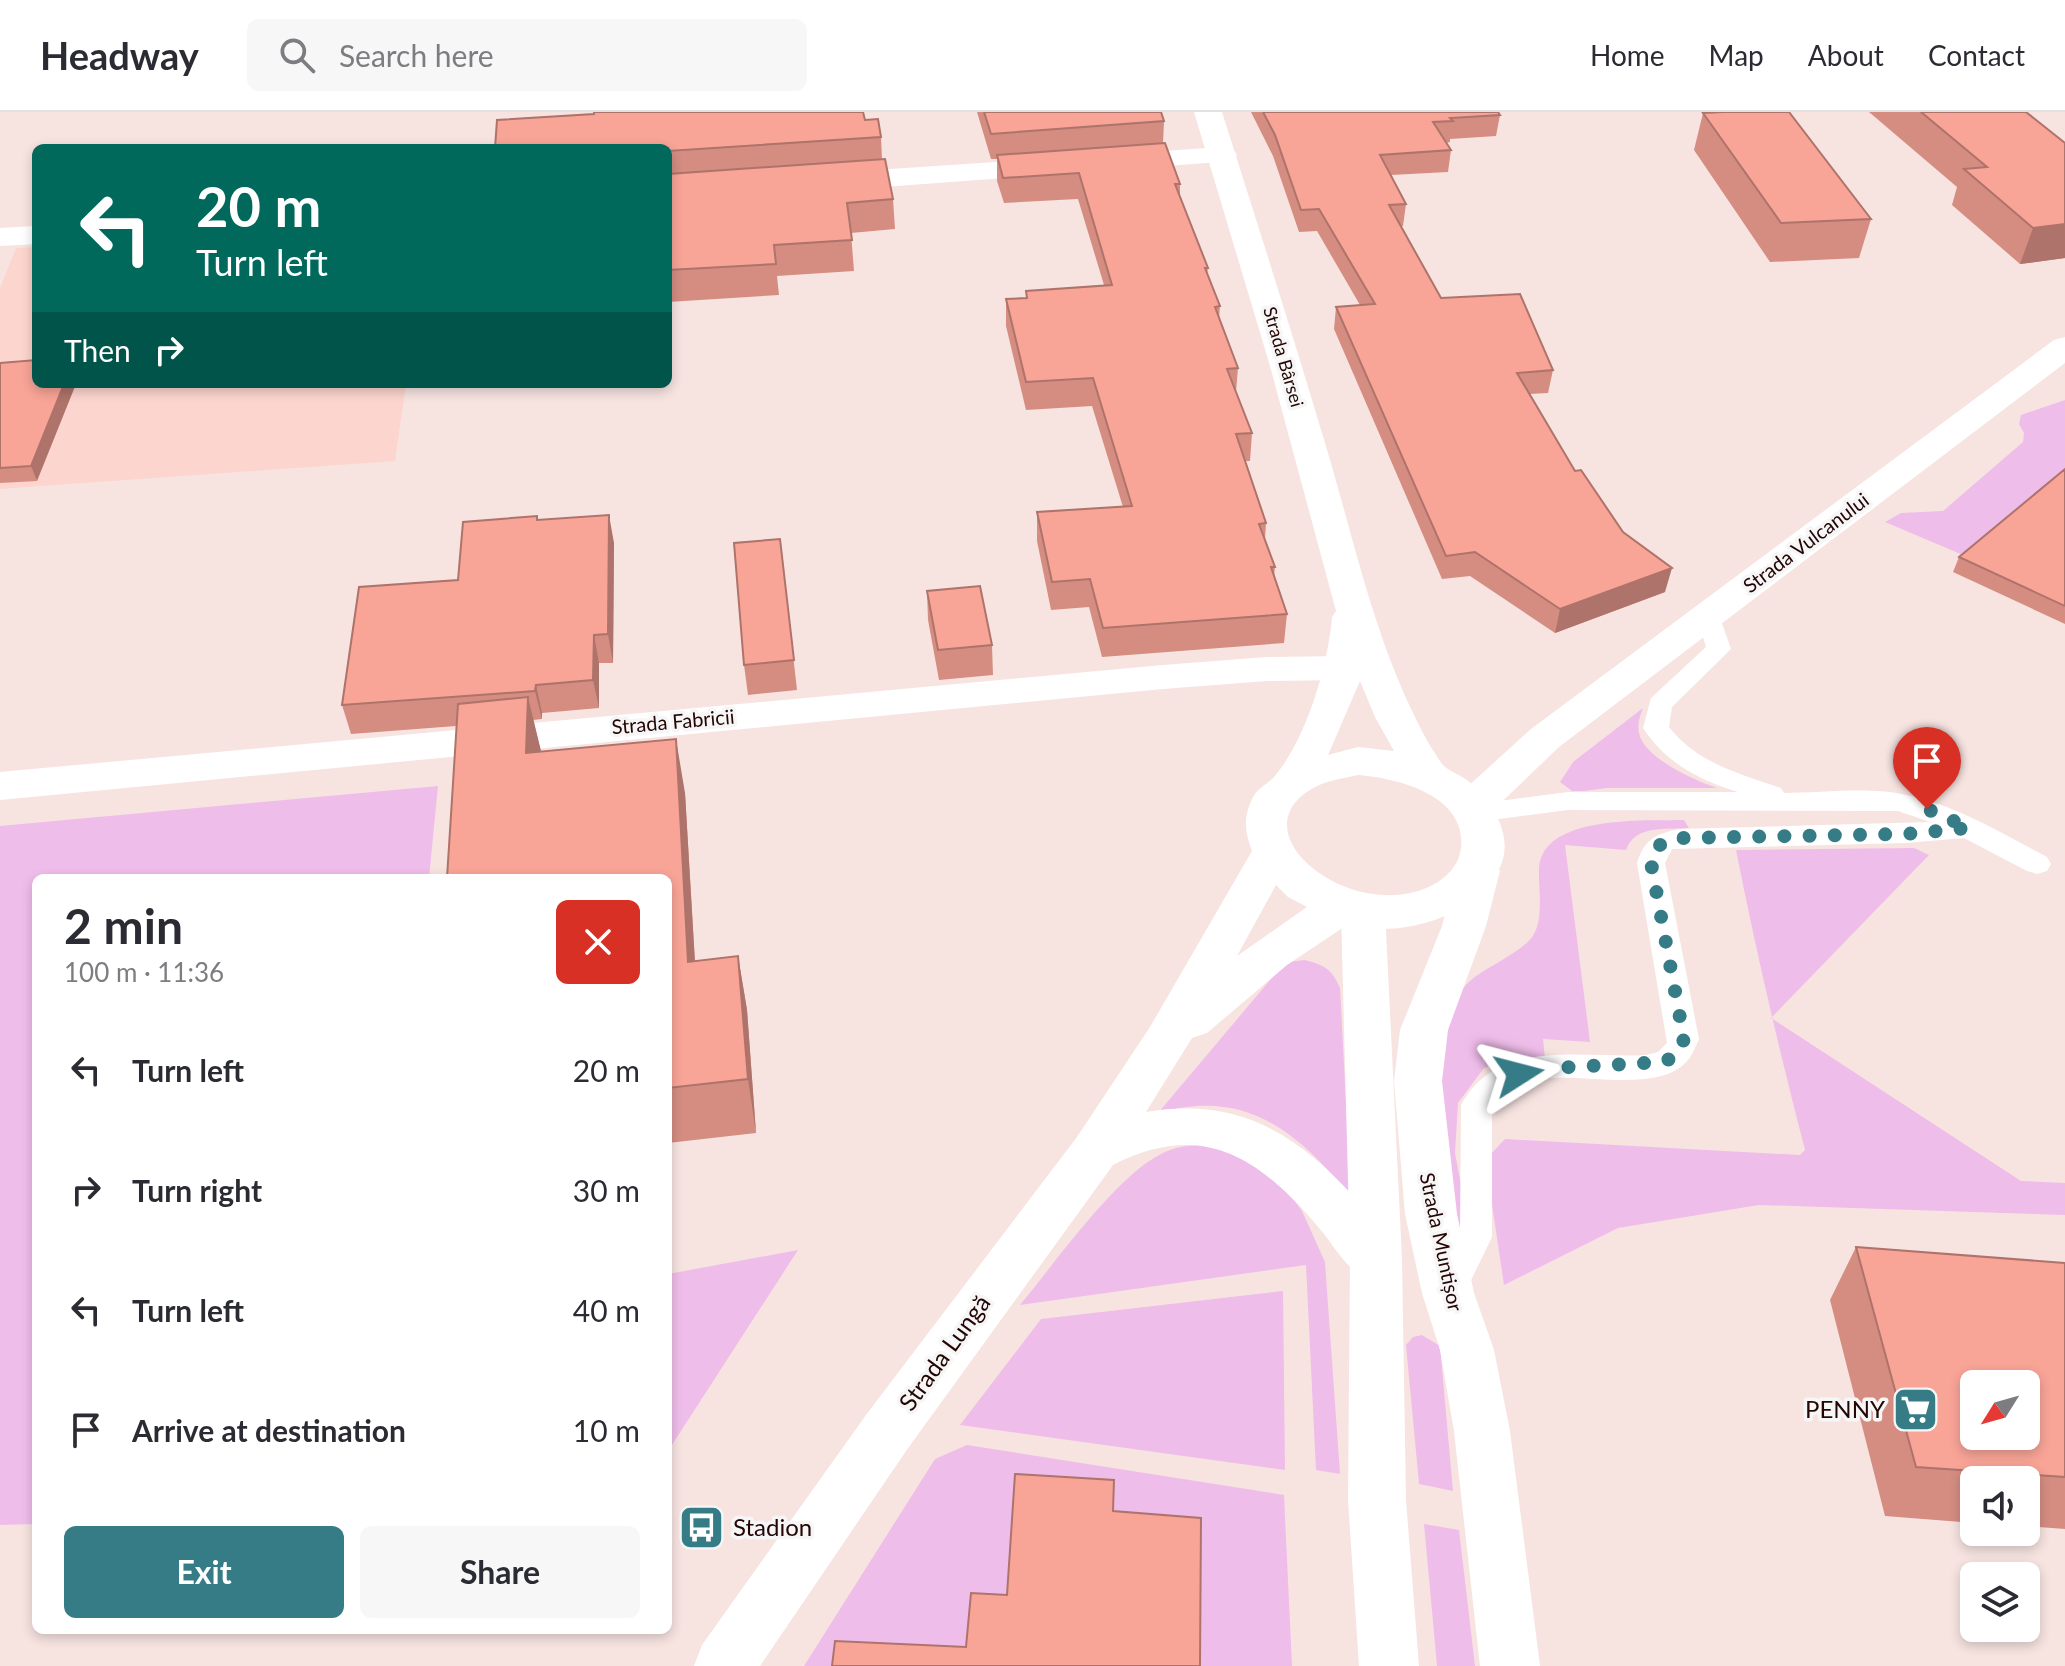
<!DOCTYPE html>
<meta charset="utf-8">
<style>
body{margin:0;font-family:Lato,sans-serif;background:#f7f7f7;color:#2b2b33;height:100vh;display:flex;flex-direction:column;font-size:30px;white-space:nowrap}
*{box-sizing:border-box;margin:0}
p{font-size:26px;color:#7c7c81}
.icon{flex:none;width:44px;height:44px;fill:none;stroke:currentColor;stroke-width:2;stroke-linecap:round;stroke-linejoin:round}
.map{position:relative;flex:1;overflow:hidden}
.sheet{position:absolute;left:32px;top:762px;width:640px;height:760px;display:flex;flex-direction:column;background:#fff;border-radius:12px;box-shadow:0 4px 12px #0003}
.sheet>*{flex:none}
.banner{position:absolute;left:32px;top:32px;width:640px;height:244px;border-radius:12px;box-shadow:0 4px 12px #0003;background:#00695c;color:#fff;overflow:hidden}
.needle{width:52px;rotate:233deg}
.controls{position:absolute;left:1960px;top:1258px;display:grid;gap:16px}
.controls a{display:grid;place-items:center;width:80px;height:80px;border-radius:12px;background:#fff;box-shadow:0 4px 12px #0003;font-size:40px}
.pin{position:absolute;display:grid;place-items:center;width:68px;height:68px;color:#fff;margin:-82px -34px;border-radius:50% 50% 50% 0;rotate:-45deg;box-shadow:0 0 8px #0007}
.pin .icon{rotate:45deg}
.me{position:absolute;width:88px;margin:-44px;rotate:81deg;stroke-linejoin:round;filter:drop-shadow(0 0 6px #0008)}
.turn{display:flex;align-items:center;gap:28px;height:168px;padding:0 32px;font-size:36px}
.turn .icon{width:104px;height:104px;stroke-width:2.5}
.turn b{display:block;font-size:56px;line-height:68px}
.then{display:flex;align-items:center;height:76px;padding:0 32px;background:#0003;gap:16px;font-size:30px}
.round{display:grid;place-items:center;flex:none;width:84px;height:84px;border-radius:12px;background:#f7f7f7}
.head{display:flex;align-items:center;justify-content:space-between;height:136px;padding:0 32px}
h1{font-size:48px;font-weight:700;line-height:60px}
.action{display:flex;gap:16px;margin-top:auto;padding:16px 32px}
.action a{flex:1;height:92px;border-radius:12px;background:#357c87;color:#fff;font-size:32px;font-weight:700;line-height:92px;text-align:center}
.action a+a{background:#f7f7f7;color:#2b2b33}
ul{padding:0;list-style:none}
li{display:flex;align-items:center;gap:24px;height:120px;padding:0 32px}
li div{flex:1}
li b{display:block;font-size:30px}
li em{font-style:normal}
header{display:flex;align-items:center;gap:48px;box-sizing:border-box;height:112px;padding:0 40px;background:#fff;border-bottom:2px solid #e1e1e2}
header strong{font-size:38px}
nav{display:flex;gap:44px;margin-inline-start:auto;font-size:28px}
.search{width:560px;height:72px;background:#f7f7f7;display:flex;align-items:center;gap:20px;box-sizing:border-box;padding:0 28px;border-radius:12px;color:#7c7c81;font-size:30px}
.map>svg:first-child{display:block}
</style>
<header>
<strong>Headway</strong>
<div class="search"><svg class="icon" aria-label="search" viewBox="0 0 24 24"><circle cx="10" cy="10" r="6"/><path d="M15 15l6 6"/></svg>Search here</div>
<nav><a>Home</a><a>Map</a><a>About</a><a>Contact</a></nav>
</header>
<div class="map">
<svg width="2065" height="1554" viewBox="0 0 2065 1554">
<rect width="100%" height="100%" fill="#f7e4e1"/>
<!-- built -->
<path fill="#fcd5ce" d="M 36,135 L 36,272 L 406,272 L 395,349 L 0,377 L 0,176 L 16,136 Z"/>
<!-- green -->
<path fill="#efbdea" d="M 2065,288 L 2065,367 L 1970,446 L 1885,410 L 1901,401 L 1943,399 L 2023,330 L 2024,321 L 2019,312 L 2021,303 Z
M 1643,596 C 1640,604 1637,612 1639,621 C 1644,646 1694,668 1717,676 L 1607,676 L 1584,679 L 1572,679 L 1560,670 L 1573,650 Z
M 438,674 L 429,766 L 36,766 L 36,1412 L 0,1413 L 0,714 Z
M 1684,708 L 1689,716 C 1666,718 1635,712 1626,738 L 1565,733 L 1590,930 L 1543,927 L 1545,947 L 1502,951 L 1484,956 L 1458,991 L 1455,1041 L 1468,1110 L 1455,1133 L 1436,926 C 1446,908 1454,883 1470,869 C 1487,854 1524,840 1534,822 C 1544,804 1538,775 1539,756 C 1543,702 1647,709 1684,708 Z
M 1914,736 L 1929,743 L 1771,906 L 2021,1069 L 2065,1071 L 2065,1103 L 1759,1093 L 1618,1116 L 1504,1173 L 1487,1059 L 1490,1043 L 1505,1027 L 1800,1043 L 1805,1038 C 1779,938 1756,839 1736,738 Z
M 1305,848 C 1324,853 1332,857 1340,876 L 1351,1085 C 1297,1019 1246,976 1158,1001 L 1276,861 L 1287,850 Z
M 1203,1033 L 1232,1038 L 1288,1079 L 1302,1099 L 1325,1150 L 1340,1362 L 1316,1358 L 1306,1153 L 1020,1193 C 1054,1152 1116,1064 1161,1042 C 1174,1035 1188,1033 1203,1033 Z
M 798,1138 L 668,1339 L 668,1162 Z
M 1283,1179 L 1285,1358 L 960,1313 L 1041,1207 Z
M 1422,1223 L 1440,1234 L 1453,1379 L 1419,1372 L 1406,1233 L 1413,1225 Z
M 967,1333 L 1284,1383 L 1292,1554 L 804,1554 L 935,1347 Z
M 1424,1412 L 1459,1418 L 1475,1554 L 1437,1554 Z"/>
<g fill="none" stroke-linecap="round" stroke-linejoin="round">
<!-- service -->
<path fill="#fff" fill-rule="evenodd" d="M 1709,498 L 1718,500 L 1731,537 L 1672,595 L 1669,615 C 1697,651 1740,662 1781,676 L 1784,681 C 1819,681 1869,675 1901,682 C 1953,691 2001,721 2047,745 L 2051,752 L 2047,759 L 2037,762 L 2027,759 L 1964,726 L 1906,731 L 1672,737 L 1665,751 L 1699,927 C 1695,936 1691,947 1683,953 C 1649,983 1567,956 1525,970 C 1511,975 1502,986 1492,997 L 1492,1125 L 1461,1189 L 1449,1193 L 1437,1189 L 1432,1179 L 1460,1125 L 1461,993 C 1497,925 1584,947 1646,943 L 1658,940 L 1667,931 L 1637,751 C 1645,726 1656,722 1680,717 L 1930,710 L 1898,699 L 1568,698 L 1475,710 L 1465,707 L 1462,701 L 1465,695 L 1475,692 L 1568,680 L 1738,680 C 1699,668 1666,651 1643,616 L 1651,586 L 1706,535 L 1697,505 L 1700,500 Z"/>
<!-- minor -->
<path fill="#fff" fill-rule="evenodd" d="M 1223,35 L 1233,37 L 1237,43 L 1233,49 L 830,79 L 820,76 L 816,70 L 820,64 L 830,61 Z
M 36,114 L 36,132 L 0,134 L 0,116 Z
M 1346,544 L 1360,547 L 1366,556 L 1360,565 L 1346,568 L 1267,569 L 1163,577 L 0,688 L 0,660 L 1163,553 L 1267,545 Z
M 1478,744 L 1493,748 L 1500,759 L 1486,814 L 1448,918 L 1442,969 L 1457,1102 L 1474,1181 L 1494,1238 L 1510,1319 L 1540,1554 L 1480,1554 L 1454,1319 L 1440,1238 L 1422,1181 L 1405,1102 L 1394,969 L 1400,918 L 1442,814 L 1456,759 L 1463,748 Z
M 1363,782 L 1379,787 L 1385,798 L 1402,1146 L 1406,1388 L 1419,1554 L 1359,1554 L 1348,1388 L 1350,1146 L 1341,798 L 1347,787 Z"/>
<!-- secondary -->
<path fill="#fff" fill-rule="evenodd" d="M 2065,225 L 2065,251 L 1559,635 L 1485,706 L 1470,710 L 1455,706 L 1449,696 L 1455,686 L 1531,617 L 2054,228 Z"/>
<!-- trunk -->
<path fill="#fff" fill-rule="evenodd" d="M 1194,0 L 1222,0 C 1258,113 1294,227 1328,341 C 1354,429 1374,522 1415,605 C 1422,620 1432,638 1442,652 C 1448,659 1459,662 1467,668 C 1489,685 1511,718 1503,747 C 1490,793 1430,816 1385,817 C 1374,817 1361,812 1350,811 L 1287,853 L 1207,921 L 1192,926 L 1146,1000 C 1238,985 1297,1021 1357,1088 C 1373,1106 1391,1124 1402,1146 L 1394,1161 C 1381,1166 1372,1169 1360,1162 C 1344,1154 1331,1129 1319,1116 C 1260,1046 1203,1007 1113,1053 L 906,1339 L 760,1554 L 694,1554 L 702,1533 L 866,1303 L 1077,1025 L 1150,915 L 1252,739 C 1245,721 1243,706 1252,687 C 1257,676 1267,673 1274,665 C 1306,628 1328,554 1332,505 L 1336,499 L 1270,254 ZM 1360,569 L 1375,605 L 1394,639 L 1358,635 L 1328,643 ZM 1358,663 C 1397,666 1467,683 1461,736 C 1459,751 1451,761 1438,770 C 1358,819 1228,719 1317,674 C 1329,668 1345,666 1358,663 ZM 1276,773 L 1288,785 L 1307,795 L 1237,844 Z"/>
</g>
<!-- wall -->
<path fill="#d58d82" d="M 977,0 L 1161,0 L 1164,9 L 1163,32 L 1180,72 L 1180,84 L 1208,156 L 1207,162 L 1220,194 L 1219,207 L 1238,256 L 1236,280 L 1252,321 L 1250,349 L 1245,349 L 1266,411 L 1265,428 L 1275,455 L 1274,465 L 1287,502 L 1284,531 L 1102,545 L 1089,495 L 1051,498 L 1037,429 L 1037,400 L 1123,395 L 1092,294 L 1026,298 L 1006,214 L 1006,187 L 1026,186 L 1026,179 L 1104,173 L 1078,87 L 1004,91 L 997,69 L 997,47 L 991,47 Z
M 1251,0 L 1498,0 L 1500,3 L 1496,24 L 1450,27 L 1450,30 L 1446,31 L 1451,38 L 1448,60 L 1391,63 L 1406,92 L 1403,114 L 1400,114 L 1441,186 L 1553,258 L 1548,281 L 1530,282 L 1575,359 L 1665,480 L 1555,521 L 1470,464 L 1442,467 L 1334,217 L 1336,195 L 1360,193 L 1317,119 L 1299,120 L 1273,44 Z
M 1869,0 L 2026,0 L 2065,31 L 2065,146 L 2020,152 L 1952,93 L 1957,75 Z
M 1703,1 L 1871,107 L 1859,146 L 1770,150 L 1694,38 Z
M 865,8 L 881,25 L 882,47 L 893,87 L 895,117 L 851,121 L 854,159 L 777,164 L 779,183 L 668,190 L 668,36 Z
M 0,251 L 37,369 L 0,371 Z
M 2065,357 L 2065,512 L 1953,460 L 1959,445 Z
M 538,408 L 614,431 L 613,551 L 599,551 L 599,596 L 542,601 L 542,607 L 533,608 L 541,640 L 685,681 L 695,849 L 738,844 L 747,898 L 756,1021 L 668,1031 L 668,766 L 456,614 L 351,622 L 342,593 L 458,468 Z
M 780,427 L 797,578 L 748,583 L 744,553 Z
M 927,479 L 992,533 L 993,563 L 939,568 L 928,508 Z
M 1856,1135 L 2065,1151 L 2065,1417 L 2026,1414 L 2026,1368 L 1974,1368 L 1974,1411 L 1885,1404 L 1830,1188 Z"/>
<!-- shaded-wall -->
<path fill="#ae736a" d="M 2065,112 L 2065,146 L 2020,152 L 2033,116 Z
M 64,272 L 76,272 L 37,369 L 31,354 Z
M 609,403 L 614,431 L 613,551 L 608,522 Z
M 1672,456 L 1665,480 L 1555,521 L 1560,497 Z
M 594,523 L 599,551 L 599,596 L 593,568 Z
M 536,573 L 542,601 L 542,607 L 535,579 Z
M 528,585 L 541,639 L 526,641 Z
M 676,627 L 685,681 L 698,904 L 688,850 Z
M 738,844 L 747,898 L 756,1021 L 748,967 Z"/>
<!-- building -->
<path fill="#f8a497" stroke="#ae736a" stroke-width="2" fill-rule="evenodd" d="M 594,0 L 863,0 L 865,8 L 878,7 L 881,25 L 668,39 L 668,36 L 495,36 L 497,8 L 594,2 Z
M 984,0 L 1161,0 L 1164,9 L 991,22 Z
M 1263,0 L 1498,0 L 1500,3 L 1450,6 L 1453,9 L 1433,10 L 1451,38 L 1380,43 L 1406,92 L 1389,93 L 1441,186 L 1520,182 L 1553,258 L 1517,261 L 1575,359 L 1581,358 L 1623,420 L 1672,456 L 1560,497 L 1475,440 L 1446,444 L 1336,195 L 1375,192 L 1319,97 L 1301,98 L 1275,23 Z
M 1723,0 L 1789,0 L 1871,107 L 1781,111 L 1703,1 Z
M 1921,0 L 2026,0 L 2065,31 L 2065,112 L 2033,116 L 1964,57 L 1987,55 Z
M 1165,31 L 1180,72 L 1175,72 L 1208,156 L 1205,156 L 1220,194 L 1215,195 L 1238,256 L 1227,257 L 1252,321 L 1236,322 L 1266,411 L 1259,412 L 1275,455 L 1271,455 L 1287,502 L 1103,516 L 1090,467 L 1052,470 L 1037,400 L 1132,394 L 1093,266 L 1026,270 L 1006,187 L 1027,186 L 1026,179 L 1112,173 L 1079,61 L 1003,66 L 997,43 Z
M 885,47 L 893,87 L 847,91 L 852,128 L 774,133 L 776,152 L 668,158 L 668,62 Z
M 36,248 L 36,272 L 64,272 L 31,354 L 0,356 L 0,251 Z
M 2065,357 L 2065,494 L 1959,445 Z
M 609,403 L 608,522 L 594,523 L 593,568 L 536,573 L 535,579 L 342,593 L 359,475 L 458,468 L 463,410 L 537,404 L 537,408 Z
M 780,427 L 794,548 L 744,553 L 734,431 Z
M 980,474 L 992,533 L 938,538 L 927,479 Z
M 528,585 L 526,641 L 676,627 L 688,850 L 738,844 L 748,967 L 668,976 L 668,766 L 447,766 L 458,592 Z
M 1856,1135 L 2065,1151 L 2065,1365 L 1916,1355 ZM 1974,1272 L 2026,1272 L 2026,1324 L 1974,1324 Z
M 1015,1362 L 1114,1368 L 1113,1399 L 1201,1406 L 1200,1554 L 832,1554 L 835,1529 L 966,1535 L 971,1481 L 1007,1483 Z"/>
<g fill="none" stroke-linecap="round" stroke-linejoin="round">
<!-- route -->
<path stroke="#357c87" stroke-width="14" stroke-dasharray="0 25.2" d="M 1519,962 L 1534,957 L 1665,950 L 1679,940 L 1684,927 L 1651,751 L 1655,738 L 1663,730 L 1680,726 L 1906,722 L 1969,716 L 1927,697"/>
</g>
<!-- icons -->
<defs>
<symbol id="supermarket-square" viewBox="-11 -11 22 22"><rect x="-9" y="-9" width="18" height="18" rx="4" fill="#357c87" stroke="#f6f6f6"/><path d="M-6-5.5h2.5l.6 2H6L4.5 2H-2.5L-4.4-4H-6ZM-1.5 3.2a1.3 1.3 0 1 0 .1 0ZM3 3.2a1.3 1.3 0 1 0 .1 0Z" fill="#fff"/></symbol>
<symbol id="bus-square" viewBox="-11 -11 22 22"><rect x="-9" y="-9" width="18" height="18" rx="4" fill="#357c87" stroke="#f6f6f6"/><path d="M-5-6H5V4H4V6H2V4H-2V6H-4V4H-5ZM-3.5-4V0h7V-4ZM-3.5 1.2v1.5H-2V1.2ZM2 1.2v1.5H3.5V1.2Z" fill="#fff"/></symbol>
</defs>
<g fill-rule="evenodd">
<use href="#supermarket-square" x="1890" y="1272" width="51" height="51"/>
<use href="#bus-square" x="676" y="1390" width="51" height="51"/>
</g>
<g text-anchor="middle" stroke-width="7" stroke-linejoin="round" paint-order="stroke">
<!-- far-street labels -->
<g font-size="18" fill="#230604" stroke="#f6f6f6">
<text transform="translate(1283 245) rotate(74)" y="6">Strada Bârsei</text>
</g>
<!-- street labels -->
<g font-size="20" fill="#230604" stroke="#f6f6f6">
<text transform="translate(1806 431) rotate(-37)" y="7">Strada Vulcanului</text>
<text transform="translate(673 610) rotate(-5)" y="7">Strada Fabricii</text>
<text transform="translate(1441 1130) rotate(78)" y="7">Strada Muntișor</text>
</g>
<!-- near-street labels -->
<g font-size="24" fill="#230604" stroke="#f6f6f6">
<text transform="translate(945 1241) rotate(-54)" y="8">Strada Lungă</text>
</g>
<!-- near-poi labels -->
<g font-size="24" fill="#230604" stroke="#f6f6f6" text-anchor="end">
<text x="1885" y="1306">PENNY</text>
<text x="733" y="1424" text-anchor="start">Stadion</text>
</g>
</g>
</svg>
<div class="controls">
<a><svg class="needle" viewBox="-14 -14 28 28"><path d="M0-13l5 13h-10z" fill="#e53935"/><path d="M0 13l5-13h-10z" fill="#7c7c81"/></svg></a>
<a><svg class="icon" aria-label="sound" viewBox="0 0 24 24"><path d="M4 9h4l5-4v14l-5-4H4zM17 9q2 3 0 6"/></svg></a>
<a><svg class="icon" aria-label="layers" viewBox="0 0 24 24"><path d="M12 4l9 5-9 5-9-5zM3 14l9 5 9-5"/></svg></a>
</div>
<div class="pin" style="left:1927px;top:697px;background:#d93025"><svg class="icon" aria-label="arrive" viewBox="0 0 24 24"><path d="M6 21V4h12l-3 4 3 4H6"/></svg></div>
<svg class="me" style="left:1519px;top:962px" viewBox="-20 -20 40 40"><path d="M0-17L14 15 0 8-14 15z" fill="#357c87" stroke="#fff" stroke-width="4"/></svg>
<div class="banner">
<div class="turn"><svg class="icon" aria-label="left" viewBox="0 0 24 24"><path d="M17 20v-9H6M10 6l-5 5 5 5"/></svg><div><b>20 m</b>Turn left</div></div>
<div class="then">Then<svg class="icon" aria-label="right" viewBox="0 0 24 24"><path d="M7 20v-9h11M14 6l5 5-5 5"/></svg></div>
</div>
<section class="sheet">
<div class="head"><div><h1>2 min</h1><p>100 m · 11:36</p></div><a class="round" style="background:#d93025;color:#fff"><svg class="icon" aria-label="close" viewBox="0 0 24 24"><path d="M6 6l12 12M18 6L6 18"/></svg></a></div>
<ul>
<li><svg class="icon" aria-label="left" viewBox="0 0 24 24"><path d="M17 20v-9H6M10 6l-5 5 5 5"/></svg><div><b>Turn left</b></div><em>20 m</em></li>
<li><svg class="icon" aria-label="right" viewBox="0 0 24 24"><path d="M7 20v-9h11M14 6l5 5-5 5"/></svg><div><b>Turn right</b></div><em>30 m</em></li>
<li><svg class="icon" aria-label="left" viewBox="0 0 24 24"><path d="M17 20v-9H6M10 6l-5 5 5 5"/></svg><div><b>Turn left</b></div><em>40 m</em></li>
<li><svg class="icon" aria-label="arrive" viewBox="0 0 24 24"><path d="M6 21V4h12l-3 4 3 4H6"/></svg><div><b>Arrive at destination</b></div><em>10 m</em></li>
</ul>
<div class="action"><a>Exit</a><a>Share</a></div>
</section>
</div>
